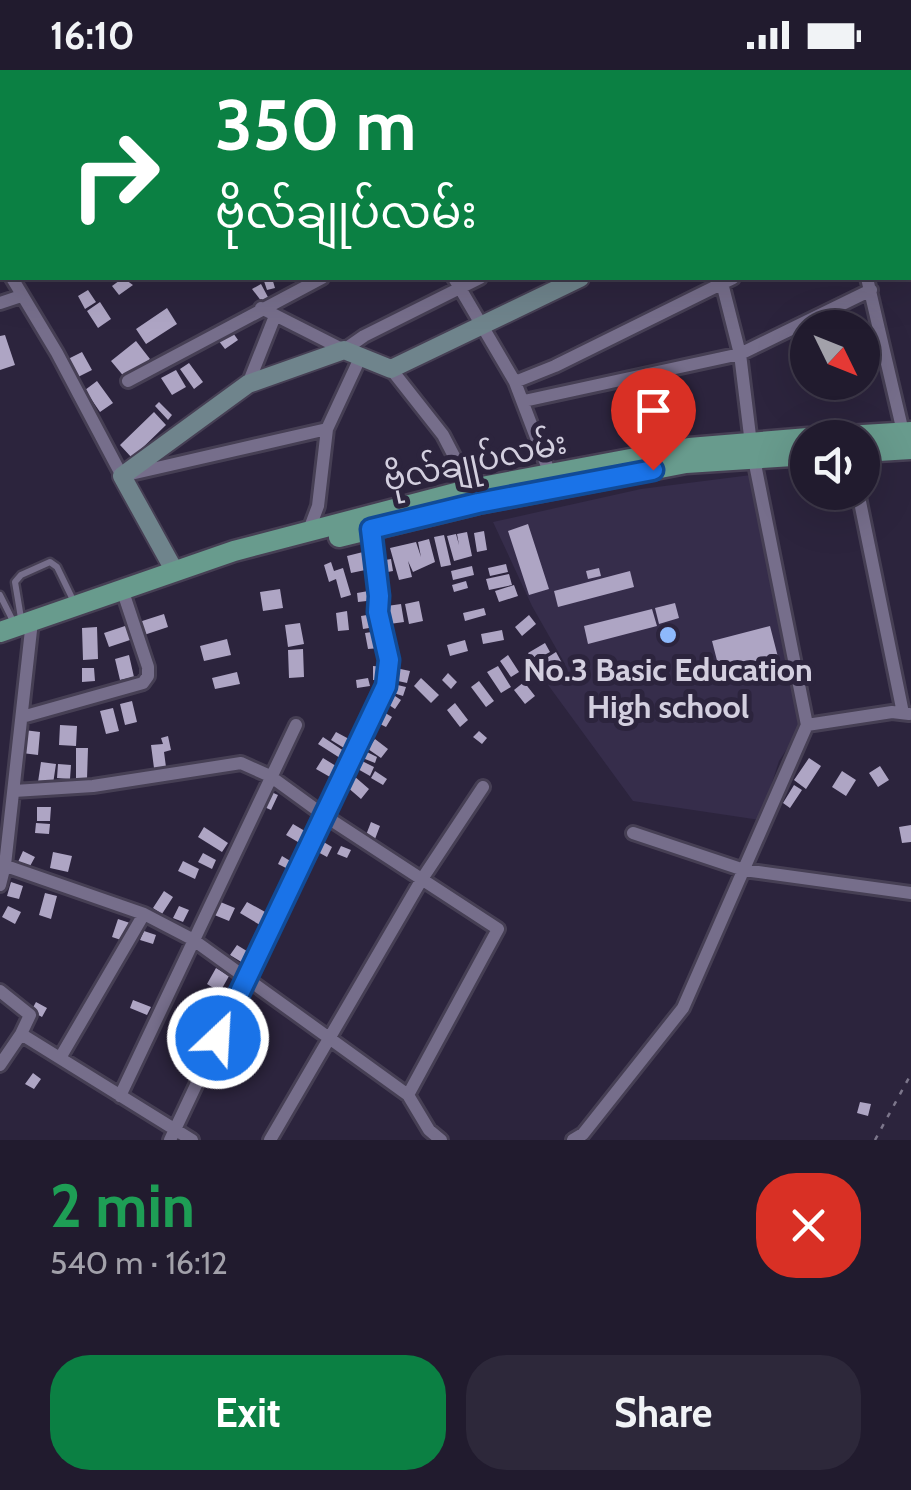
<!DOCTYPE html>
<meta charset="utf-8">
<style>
body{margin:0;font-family:Cabin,"Noto Sans Myanmar",sans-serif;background:#2d283a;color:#f1f3f6;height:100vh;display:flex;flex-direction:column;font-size:38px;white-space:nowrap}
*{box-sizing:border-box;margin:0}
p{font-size:32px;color:#a2a1aa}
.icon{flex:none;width:55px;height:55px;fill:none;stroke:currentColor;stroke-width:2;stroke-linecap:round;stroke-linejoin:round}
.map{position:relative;height:1070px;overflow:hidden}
.sheet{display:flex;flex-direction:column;background:#211b2e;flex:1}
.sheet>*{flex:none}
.banner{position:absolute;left:0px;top:0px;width:912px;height:210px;box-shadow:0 10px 40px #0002,0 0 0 2px #3e394a;background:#0b8043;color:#fff;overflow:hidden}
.needle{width:65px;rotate:133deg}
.controls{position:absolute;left:790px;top:240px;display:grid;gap:20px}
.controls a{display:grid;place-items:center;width:90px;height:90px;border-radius:50%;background:#211b2e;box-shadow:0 10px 40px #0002,0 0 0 2px #3e394a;font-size:50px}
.pin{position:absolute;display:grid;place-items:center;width:85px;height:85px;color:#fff;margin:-102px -42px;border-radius:50% 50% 50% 0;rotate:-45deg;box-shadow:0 0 10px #0007}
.pin .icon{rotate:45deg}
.me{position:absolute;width:110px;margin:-55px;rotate:25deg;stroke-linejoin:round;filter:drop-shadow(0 0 8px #0008)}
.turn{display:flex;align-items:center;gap:35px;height:210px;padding:0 50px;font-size:45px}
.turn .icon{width:130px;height:130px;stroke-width:2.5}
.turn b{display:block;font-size:70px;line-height:85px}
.round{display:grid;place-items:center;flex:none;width:105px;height:105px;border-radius:40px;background:#2d283a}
.headline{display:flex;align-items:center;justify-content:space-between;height:170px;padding:0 50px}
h1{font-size:60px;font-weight:700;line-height:75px;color:#1e9e55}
.button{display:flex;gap:20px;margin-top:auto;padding:20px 50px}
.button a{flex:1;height:115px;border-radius:40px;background:#0b8043;color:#fff;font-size:40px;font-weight:700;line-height:115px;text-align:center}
.button a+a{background:#2d283a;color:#f1f3f6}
.status{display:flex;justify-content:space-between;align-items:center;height:70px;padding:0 50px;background:#211b2e;direction:ltr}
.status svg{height:28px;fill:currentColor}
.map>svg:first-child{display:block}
</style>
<div class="status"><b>16:10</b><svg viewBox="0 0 49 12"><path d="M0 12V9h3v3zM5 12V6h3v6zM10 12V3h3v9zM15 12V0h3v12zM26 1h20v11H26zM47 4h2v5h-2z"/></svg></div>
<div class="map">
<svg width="911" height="1070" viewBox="0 0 911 1070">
<rect width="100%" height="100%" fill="#2c243d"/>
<!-- built -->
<path fill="#362d4b" d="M 751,405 L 807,655 L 796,665 L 779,691 L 760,750 L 633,731 L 543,608 L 565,594 L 532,536 L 493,452 L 641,419 Z"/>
<!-- building -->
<path fill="#aea5c4" d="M 123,208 L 133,215 L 119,225 L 112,216 Z
M 263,208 L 272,208 L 275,218 L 267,220 Z
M 261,214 L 269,229 L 262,232 L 252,219 Z
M 88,220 L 96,232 L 85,239 L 78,226 Z
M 100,232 L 111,249 L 98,258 L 87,241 Z
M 167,238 L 177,254 L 146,274 L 136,259 Z
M 231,260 L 238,270 L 225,279 L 218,270 Z
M 5,265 L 15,295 L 0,300 L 0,266 Z
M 136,271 L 150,289 L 126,309 L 111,291 Z
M 82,282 L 92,300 L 78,307 L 68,289 Z
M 189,293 L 203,312 L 194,319 L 180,299 Z
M 176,300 L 186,317 L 172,325 L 161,308 Z
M 97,311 L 113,333 L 100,342 L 85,320 Z
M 159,332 L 172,345 L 168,350 L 155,336 Z
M 154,342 L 166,355 L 132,388 L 120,375 Z
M 528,454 L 549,519 L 529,525 L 508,461 Z
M 484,461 L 487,480 L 477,482 L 474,463 Z
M 467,462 L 472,486 L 454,491 L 447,466 L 456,464 L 459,475 L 457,464 Z
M 444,465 L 451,495 L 441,497 L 434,467 Z
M 429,469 L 435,492 L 413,502 L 408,491 L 412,507 L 399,510 L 390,478 L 416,472 L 421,487 L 418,472 Z
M 367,481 L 370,499 L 351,503 L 347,486 Z
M 391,489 L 393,501 L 382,503 L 380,491 Z
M 331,492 L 334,501 L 343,498 L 351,525 L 341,528 L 336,509 L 329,512 L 324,495 Z
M 506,494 L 508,502 L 490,506 L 488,498 Z
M 472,496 L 474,505 L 453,510 L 451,501 Z
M 599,498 L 601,506 L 588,509 L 586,501 Z
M 630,501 L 634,517 L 558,537 L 554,521 Z
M 509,504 L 512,515 L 489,520 L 486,509 Z
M 466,511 L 468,518 L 454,522 L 452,515 Z
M 514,515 L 518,526 L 499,532 L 495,521 Z
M 280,519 L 283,538 L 263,541 L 260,522 Z
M 374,520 L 375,530 L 358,532 L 357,523 Z
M 419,531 L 423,551 L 409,554 L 405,534 Z
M 675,533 L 679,548 L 659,554 L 655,538 Z
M 401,534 L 404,552 L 382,555 L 380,537 Z
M 484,538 L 486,545 L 465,551 L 463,543 Z
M 652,539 L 657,556 L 588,574 L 584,556 Z
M 347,541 L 349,560 L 338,561 L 336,543 Z
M 164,544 L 168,557 L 144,565 L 139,552 Z
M 373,544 L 375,557 L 363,559 L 361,546 Z
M 529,545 L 536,554 L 522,566 L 515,557 Z
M 300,553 L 304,574 L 288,577 L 285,555 Z
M 128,555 L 133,569 L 109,577 L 104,563 Z
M 770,556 L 779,591 L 721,606 L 712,571 Z
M 97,557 L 98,589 L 83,590 L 82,558 Z
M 502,560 L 504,570 L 483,574 L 481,564 Z
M 378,561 L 380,578 L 368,579 L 365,563 Z
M 227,569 L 231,585 L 204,591 L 200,576 Z
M 465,570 L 468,581 L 450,586 L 447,575 Z
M 545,573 L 550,582 L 533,591 L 528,583 Z
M 303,579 L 304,607 L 289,608 L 288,580 Z
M 556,582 L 562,593 L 551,599 L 545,589 Z
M 129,585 L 134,607 L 120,610 L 115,589 Z
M 508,585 L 519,602 L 511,607 L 500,591 Z
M 373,596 L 386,597 L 386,610 L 373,610 Z
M 498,596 L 511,617 L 501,623 L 487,602 Z
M 391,597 L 410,601 L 407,613 L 389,609 Z
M 82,598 L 94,598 L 95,611 L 82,612 Z
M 237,602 L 240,614 L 215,619 L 212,608 Z
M 448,603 L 457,612 L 451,619 L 442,610 Z
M 368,608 L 370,616 L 357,618 L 356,610 Z
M 421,608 L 439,625 L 431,633 L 414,616 Z
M 479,611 L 494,631 L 486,637 L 471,617 Z
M 524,612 L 535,626 L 525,634 L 514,620 Z
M 389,613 L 406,617 L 403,626 L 387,621 Z
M 389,622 L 401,630 L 395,639 L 383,631 Z
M 132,631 L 137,652 L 125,655 L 120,634 Z
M 455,633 L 468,650 L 460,657 L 447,640 Z
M 113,638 L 119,661 L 106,664 L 100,641 Z
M 382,641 L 392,647 L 386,657 L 376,652 Z
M 60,655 L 77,656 L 76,676 L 59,675 Z
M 24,660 L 40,662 L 38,685 L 22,683 Z
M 479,661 L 487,668 L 482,674 L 473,667 Z
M 336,662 L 349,669 L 344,678 L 331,670 Z
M 168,666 L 171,680 L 164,682 L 166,697 L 154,698 L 151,675 L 163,674 L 161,668 Z
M 323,667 L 344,681 L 340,688 L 318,674 Z
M 375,669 L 388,679 L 381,688 L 368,679 Z
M 76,678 L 88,678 L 87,709 L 76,709 Z
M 363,680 L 377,687 L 375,693 L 360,687 Z
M 323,688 L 336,696 L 330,707 L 316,699 Z
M 809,688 L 821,696 L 806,719 L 794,710 Z
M 360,690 L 374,697 L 370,706 L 356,698 Z
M 41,692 L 56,694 L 53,714 L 38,712 Z
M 58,694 L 71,695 L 70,709 L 57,708 Z
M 880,696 L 889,710 L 878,717 L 869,703 Z
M 375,701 L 387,709 L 383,715 L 371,708 Z
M 842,701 L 856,710 L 846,726 L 832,717 Z
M 354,706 L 369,719 L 361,729 L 346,716 Z
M 794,715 L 802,720 L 790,738 L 783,733 Z
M 269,721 L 278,725 L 271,740 L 262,736 Z
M 37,737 L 51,737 L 50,751 L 37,751 Z
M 371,752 L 380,756 L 375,769 L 366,765 Z
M 36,753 L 50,754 L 49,764 L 35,763 Z
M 293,754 L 310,764 L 303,775 L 286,765 Z
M 911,755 L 911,772 L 902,773 L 899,757 Z
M 204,757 L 228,773 L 222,782 L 198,767 Z
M 322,771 L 332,777 L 327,787 L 316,781 Z
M 341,776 L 351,780 L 347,788 L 337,784 Z
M 23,781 L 35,787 L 29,798 L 18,792 Z
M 53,782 L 72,786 L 68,802 L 50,798 Z
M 203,783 L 216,790 L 212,799 L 198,792 Z
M 282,786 L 292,792 L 288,799 L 278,794 Z
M 183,791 L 199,799 L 195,809 L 178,801 Z
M 11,812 L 23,816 L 19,829 L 7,826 Z
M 164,821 L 173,827 L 162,844 L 153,838 Z
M 45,823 L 57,826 L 51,849 L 39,845 Z
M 218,831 L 235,838 L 229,851 L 212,844 Z
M 247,832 L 267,843 L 260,855 L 240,843 Z
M 8,836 L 21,842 L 15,854 L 2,847 Z
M 179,836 L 189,840 L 183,852 L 173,848 Z
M 118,849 L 133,854 L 127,872 L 112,867 Z
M 144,861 L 156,865 L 153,874 L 140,870 Z
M 237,875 L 250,883 L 243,893 L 230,885 Z
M 216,898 L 229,906 L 220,922 L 207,914 Z
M 133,930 L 151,937 L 147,945 L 130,938 Z
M 36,932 L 47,938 L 42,947 L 31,941 Z
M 33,1003 L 41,1009 L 34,1019 L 25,1014 Z
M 860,1032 L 871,1034 L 868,1046 L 857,1043 Z"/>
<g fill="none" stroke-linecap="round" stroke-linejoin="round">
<defs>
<path id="lane" d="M 0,525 L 13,551
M 21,548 L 15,512 L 21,505 L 50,492 L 57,497 L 75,534"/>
<path id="street" d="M 349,0 L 350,2
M 790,0 L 791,2
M 869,0 L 871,2
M 255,2 L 260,0
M 420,2 L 425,0
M 575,2 L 580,0
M 732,2 L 737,0
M 0,184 L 2,189
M 12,208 L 57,283 L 122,406 L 327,359
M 454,208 L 515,312 L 550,404
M 867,208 L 903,362
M 722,213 L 740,284 L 751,374
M 0,233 L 21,226
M 261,238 L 344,280 L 364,266 L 480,208
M 391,299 L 443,365 L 471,419
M 128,311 L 322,208
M 515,312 L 555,296 L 733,208
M 248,314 L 275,246
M 524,331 L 740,284 L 871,220
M 858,422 L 903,643
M 309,460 L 318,436 L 327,359 L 360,288
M 22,647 L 143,613 L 148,606 L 148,597 L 122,519
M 807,655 L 892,642 L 909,644
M 14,721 L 93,716 L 241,693 L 270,706 L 325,746 L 498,859 L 408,1025
M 633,763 L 744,800 L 911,823
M 0,794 L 144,844 L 192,869 L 408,1025 L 429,1060 L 441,1070
M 0,815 L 5,795 L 32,551
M 0,921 L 30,945 L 21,964 L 192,1070
M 60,988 L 144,844
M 0,995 L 21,964
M 120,1026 L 296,655
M 170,1070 L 385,616 L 389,589 L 377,542 L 379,526 L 371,459
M 270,1070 L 422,809 L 483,717
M 573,1070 L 583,1064 L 683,938 L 807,655 L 754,389"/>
<path id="secondary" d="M 910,29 L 911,28
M 174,500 L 122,406 L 248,314 L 344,280 L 391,299 L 580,208"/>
<path id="primary" d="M 815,368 L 911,362
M 862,382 L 911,379
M 339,467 L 478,433 L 686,393 L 808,385
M 0,562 L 234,481 L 471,419 L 689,378 L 808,368"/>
</defs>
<!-- lane casing -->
<use href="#lane" stroke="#463f54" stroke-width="11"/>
<!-- street casing -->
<use href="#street" stroke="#463f54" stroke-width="18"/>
<!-- secondary casing -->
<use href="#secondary" stroke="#463f54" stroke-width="22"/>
<!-- primary casing -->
<use href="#primary" stroke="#463f54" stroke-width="25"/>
<!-- path -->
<path stroke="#7c768b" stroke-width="2.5" stroke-dasharray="5 8" stroke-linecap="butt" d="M 875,1070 L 911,1004"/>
<!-- lane -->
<use href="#lane" stroke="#766e8b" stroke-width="6"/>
<!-- street -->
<use href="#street" stroke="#766e8b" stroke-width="12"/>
<!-- secondary -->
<use href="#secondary" stroke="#6f848c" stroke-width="18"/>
<!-- primary -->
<use href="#primary" stroke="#689b8d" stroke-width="20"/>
</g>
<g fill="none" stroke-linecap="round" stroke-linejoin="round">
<defs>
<path id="route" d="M 218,968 L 386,616 L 389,590 L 378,542 L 379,526 L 371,459 L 478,433 L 653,400"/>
</defs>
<!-- route casing -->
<use href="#route" stroke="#114b97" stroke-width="25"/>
<!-- route -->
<use href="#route" stroke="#1a73e8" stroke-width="18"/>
</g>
<!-- markers -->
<circle fill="#8eb9fc" stroke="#2c243d" stroke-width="4" cx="668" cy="565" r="10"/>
<g text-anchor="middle" stroke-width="10" stroke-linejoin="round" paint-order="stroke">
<!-- street labels -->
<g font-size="32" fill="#d3cfdf" stroke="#2c243d">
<text transform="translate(475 391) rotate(-12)" y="11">ဗိုလ်ချုပ်လမ်း</text>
</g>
<!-- poi labels -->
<g font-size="32" font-weight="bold" fill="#d3cfdf" stroke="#2c243d">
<text x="668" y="611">No.3 Basic Education<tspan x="668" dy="37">High school</tspan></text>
</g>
</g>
</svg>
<div class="controls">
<a><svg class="needle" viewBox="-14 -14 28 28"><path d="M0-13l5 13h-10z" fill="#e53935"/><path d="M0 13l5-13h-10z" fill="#a2a1aa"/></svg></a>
<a><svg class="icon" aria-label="sound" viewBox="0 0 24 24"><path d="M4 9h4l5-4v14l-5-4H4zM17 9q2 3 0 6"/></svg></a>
</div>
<div class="pin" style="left:653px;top:400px;background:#d93025"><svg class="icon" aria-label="arrive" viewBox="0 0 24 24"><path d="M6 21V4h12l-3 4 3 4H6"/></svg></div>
<svg class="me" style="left:218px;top:968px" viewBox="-20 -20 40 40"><circle r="17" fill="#1a73e8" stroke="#fff" stroke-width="3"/><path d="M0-11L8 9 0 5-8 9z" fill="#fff"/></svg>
<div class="banner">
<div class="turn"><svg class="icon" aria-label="right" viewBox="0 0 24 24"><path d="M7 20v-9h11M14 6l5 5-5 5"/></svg><div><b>350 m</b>ဗိုလ်ချုပ်လမ်း</div></div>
</div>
</div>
<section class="sheet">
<div class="headline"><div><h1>2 min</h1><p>540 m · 16:12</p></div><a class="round" style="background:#d93025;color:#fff"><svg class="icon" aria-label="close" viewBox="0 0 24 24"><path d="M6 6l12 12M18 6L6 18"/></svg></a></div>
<div class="button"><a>Exit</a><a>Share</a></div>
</section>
